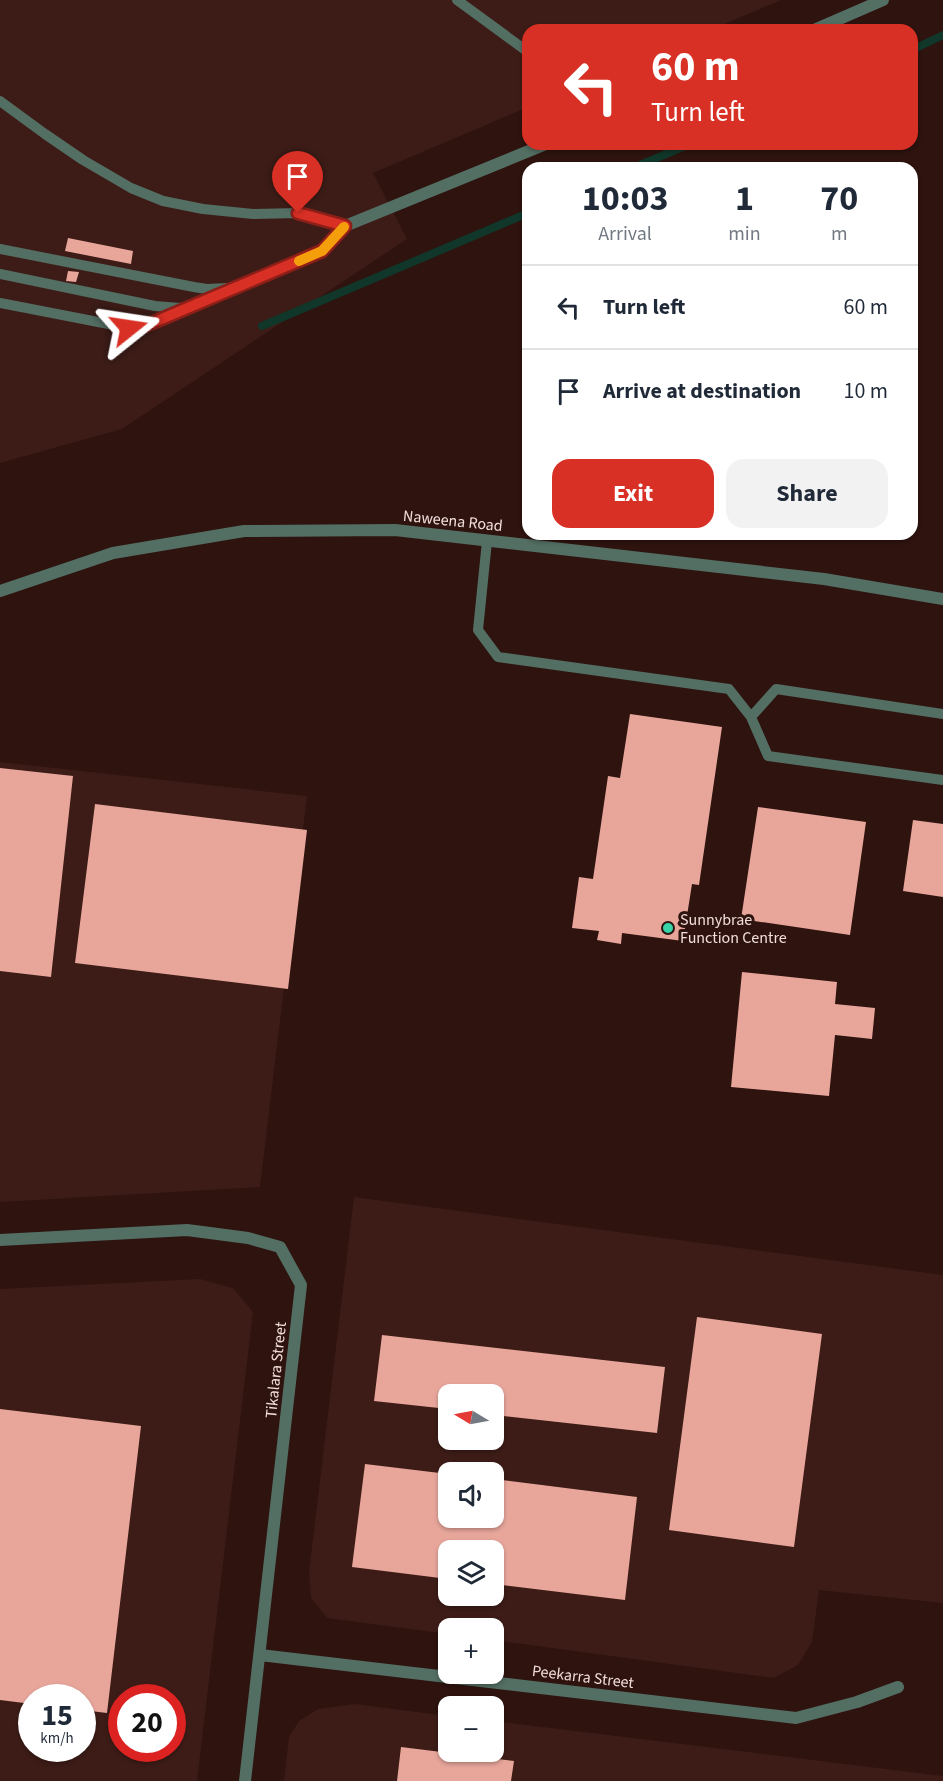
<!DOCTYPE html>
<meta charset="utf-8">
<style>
body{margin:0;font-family:"Source Sans 3",sans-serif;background:#f2f2f3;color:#1f2937;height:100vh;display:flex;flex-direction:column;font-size:22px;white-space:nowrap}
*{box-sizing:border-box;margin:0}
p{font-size:20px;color:#747a83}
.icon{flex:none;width:33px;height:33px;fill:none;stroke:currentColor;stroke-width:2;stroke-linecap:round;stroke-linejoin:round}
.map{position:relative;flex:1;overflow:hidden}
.side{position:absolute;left:522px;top:162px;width:396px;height:378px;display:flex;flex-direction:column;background:#fff;border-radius:18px;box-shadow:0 2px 4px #0004}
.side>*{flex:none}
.guide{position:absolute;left:522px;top:24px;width:396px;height:126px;border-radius:18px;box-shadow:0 2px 4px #0004;background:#d93025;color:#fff;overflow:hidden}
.needle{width:39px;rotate:280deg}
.buttons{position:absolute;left:438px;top:1384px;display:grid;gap:12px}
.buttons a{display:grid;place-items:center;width:66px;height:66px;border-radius:12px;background:#fff;box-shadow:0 2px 4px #0004;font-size:30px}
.speed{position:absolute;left:18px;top:1684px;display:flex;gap:12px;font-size:30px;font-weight:700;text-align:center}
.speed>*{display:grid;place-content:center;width:78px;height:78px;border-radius:50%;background:#fff;box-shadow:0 2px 4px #0004;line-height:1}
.speed small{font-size:15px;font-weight:400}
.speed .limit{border:9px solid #d22;background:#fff;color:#111}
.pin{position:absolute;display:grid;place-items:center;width:51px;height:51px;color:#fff;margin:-62px -26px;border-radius:50% 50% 50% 0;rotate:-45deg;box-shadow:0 0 6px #0007}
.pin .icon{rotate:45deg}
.me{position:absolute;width:66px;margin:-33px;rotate:75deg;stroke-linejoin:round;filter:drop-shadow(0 0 4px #0008)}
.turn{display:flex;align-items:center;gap:21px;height:126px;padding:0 30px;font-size:27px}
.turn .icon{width:78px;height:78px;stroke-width:2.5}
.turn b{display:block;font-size:42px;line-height:51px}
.eta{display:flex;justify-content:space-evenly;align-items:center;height:102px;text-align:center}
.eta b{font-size:36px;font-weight:700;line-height:42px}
.primary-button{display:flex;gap:12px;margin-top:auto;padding:12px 30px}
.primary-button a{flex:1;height:69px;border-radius:18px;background:#d93025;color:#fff;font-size:24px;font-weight:700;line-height:69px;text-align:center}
.primary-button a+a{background:#f2f2f3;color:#1f2937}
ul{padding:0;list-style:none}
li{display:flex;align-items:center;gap:18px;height:84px;padding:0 30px;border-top:2px solid #e0e1e3}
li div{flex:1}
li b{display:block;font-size:22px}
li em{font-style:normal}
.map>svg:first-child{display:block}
</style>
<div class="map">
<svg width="943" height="1781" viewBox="0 0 943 1781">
<rect width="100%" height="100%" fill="#2e130f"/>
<!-- built -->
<path fill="#3d1c17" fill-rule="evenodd" d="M 0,0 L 781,0 L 710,30 L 528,30 L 528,107 L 373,173 L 407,239 L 122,429 L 0,463 Z
M 0,762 L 307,796 L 260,1187 L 0,1202 Z
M 354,1197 L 943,1275 L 943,1603 L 819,1590 L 812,1642 L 798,1665 L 774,1678 L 494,1640 L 494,1629 L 448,1629 L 448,1634 L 327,1618 L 311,1598 L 309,1572 ZM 448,1395 L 494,1395 L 494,1440 L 448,1440 ZM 448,1473 L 494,1473 L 494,1518 L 448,1518 ZM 448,1551 L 494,1551 L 494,1596 L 448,1596 Z
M 200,1279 L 233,1288 L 253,1312 L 197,1781 L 0,1781 L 0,1289 ZM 32,1698 L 82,1698 L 82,1749 L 32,1749 ZM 122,1698 L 172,1698 L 172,1749 L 122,1749 Z
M 355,1704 L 448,1716 L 448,1752 L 494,1752 L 494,1721 L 943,1776 L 943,1781 L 284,1781 L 289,1737 L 299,1721 L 318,1709 Z"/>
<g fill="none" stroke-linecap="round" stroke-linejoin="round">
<!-- stream -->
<path stroke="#11362a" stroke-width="8" d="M 912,50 L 943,35
M 633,168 L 690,144
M 262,326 L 528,213"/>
</g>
<!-- building -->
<path fill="#e8a69b" d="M 68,238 L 133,251 L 131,264 L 65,251 Z
M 68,271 L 79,272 L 76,282 L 66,281 Z
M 630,714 L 722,727 L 699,885 L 692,884 L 683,941 L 622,933 L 621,944 L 597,940 L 599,931 L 572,928 L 579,877 L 593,879 L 608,776 L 620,778 Z
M 0,768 L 73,776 L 51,977 L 0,971 Z
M 95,804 L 307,830 L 288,989 L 75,963 Z
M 758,807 L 866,822 L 850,935 L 741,919 Z
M 913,820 L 943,824 L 943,897 L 903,891 Z
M 742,972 L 837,982 L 835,1004 L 875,1008 L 872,1039 L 835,1035 L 829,1096 L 731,1087 Z
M 697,1317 L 822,1334 L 794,1547 L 669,1530 Z
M 382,1335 L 665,1367 L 657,1433 L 494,1415 L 494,1395 L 448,1395 L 448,1409 L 374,1401 Z
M 0,1409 L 141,1426 L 107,1713 L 82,1710 L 82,1698 L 32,1698 L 32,1704 L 0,1700 Z
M 365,1464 L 448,1474 L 448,1518 L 494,1518 L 494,1479 L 637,1497 L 625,1600 L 494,1584 L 494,1551 L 448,1551 L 448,1579 L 352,1567 Z
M 401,1747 L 514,1761 L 511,1781 L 397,1781 Z"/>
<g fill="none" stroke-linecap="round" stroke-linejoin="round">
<!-- service -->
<path stroke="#536e63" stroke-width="10" d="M 457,0 L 528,52
M 0,101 L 45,134 L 83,160 L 131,188 L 163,201 L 203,209 L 253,214 L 299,213 L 345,226 L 322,251 L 195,305 L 180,308 L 155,306 L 0,274
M 0,249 L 194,287 L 207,289 L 227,288
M 0,303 L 129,328 L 141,327 L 183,310
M 487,541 L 478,630 L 498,657 L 729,689 L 751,717
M 943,714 L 776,689 L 751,717 L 768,756 L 943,780"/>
<!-- minor -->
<path stroke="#536e63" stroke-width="12" d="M 814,30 L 883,0
M 345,226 L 546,144
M 0,1240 L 187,1230 L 248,1238 L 280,1247 L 301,1285 L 245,1781
M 260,1655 L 796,1718 L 857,1702 L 898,1687"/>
<!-- tertiary -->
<path stroke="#536e63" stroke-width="12" d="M 0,591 L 113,553 L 244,531 L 395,530 L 824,579 L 943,599"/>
</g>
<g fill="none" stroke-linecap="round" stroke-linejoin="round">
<defs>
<path id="route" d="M 129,328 L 141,327 L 152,323 L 322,251 L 345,226 L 298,213"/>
</defs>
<!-- route casing -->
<use href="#route" stroke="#8d1f18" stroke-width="15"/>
<!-- route -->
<use href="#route" stroke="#d93025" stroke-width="10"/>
<!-- slow -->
<path stroke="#f59e0b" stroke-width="10" d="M 299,261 L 322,251 L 344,227"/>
</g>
<!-- markers -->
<circle fill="#36d4a7" stroke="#2e130f" stroke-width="2" cx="668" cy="928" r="6"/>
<g text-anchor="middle" stroke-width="6" stroke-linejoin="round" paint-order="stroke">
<!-- street labels -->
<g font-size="16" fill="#f1ddda" stroke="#2e130f">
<text transform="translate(453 520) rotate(6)" y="6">Naweena Road</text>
<text transform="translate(275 1370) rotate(-84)" y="6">Tikalara Street</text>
<text transform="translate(583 1676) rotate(7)" y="6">Peekarra Street</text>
</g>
<!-- poi labels -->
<g font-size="16" fill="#f1ddda" stroke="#2e130f" text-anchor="start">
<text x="680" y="925">Sunnybrae<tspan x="680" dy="18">Function Centre</tspan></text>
</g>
</g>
</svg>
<div class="buttons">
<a><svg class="needle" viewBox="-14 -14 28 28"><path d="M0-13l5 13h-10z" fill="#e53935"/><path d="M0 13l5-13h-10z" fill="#747a83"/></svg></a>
<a><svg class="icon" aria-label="sound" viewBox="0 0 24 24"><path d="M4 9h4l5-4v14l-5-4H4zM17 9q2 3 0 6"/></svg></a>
<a><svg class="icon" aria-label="layers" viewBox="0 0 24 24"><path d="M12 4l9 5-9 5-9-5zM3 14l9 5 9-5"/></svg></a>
<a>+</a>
<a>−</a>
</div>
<div class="speed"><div>15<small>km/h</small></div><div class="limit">20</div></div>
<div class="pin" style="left:298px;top:213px;background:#d93025"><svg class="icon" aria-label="arrive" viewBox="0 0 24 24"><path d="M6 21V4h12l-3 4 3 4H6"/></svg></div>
<svg class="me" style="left:129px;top:328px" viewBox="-20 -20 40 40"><path d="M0-17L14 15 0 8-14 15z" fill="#d93025" stroke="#fff" stroke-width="4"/></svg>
<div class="guide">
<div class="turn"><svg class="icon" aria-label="left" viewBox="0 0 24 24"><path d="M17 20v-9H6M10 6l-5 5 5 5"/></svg><div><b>60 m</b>Turn left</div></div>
</div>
<section class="side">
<div class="eta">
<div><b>10:03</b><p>Arrival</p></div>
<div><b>1</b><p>min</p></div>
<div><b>70</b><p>m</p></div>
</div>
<ul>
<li><svg class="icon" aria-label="left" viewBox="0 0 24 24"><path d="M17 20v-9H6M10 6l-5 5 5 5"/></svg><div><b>Turn left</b></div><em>60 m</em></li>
<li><svg class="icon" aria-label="arrive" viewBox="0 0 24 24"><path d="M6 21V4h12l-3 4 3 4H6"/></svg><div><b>Arrive at destination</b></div><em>10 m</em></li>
</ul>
<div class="primary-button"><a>Exit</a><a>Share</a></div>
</section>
</div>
